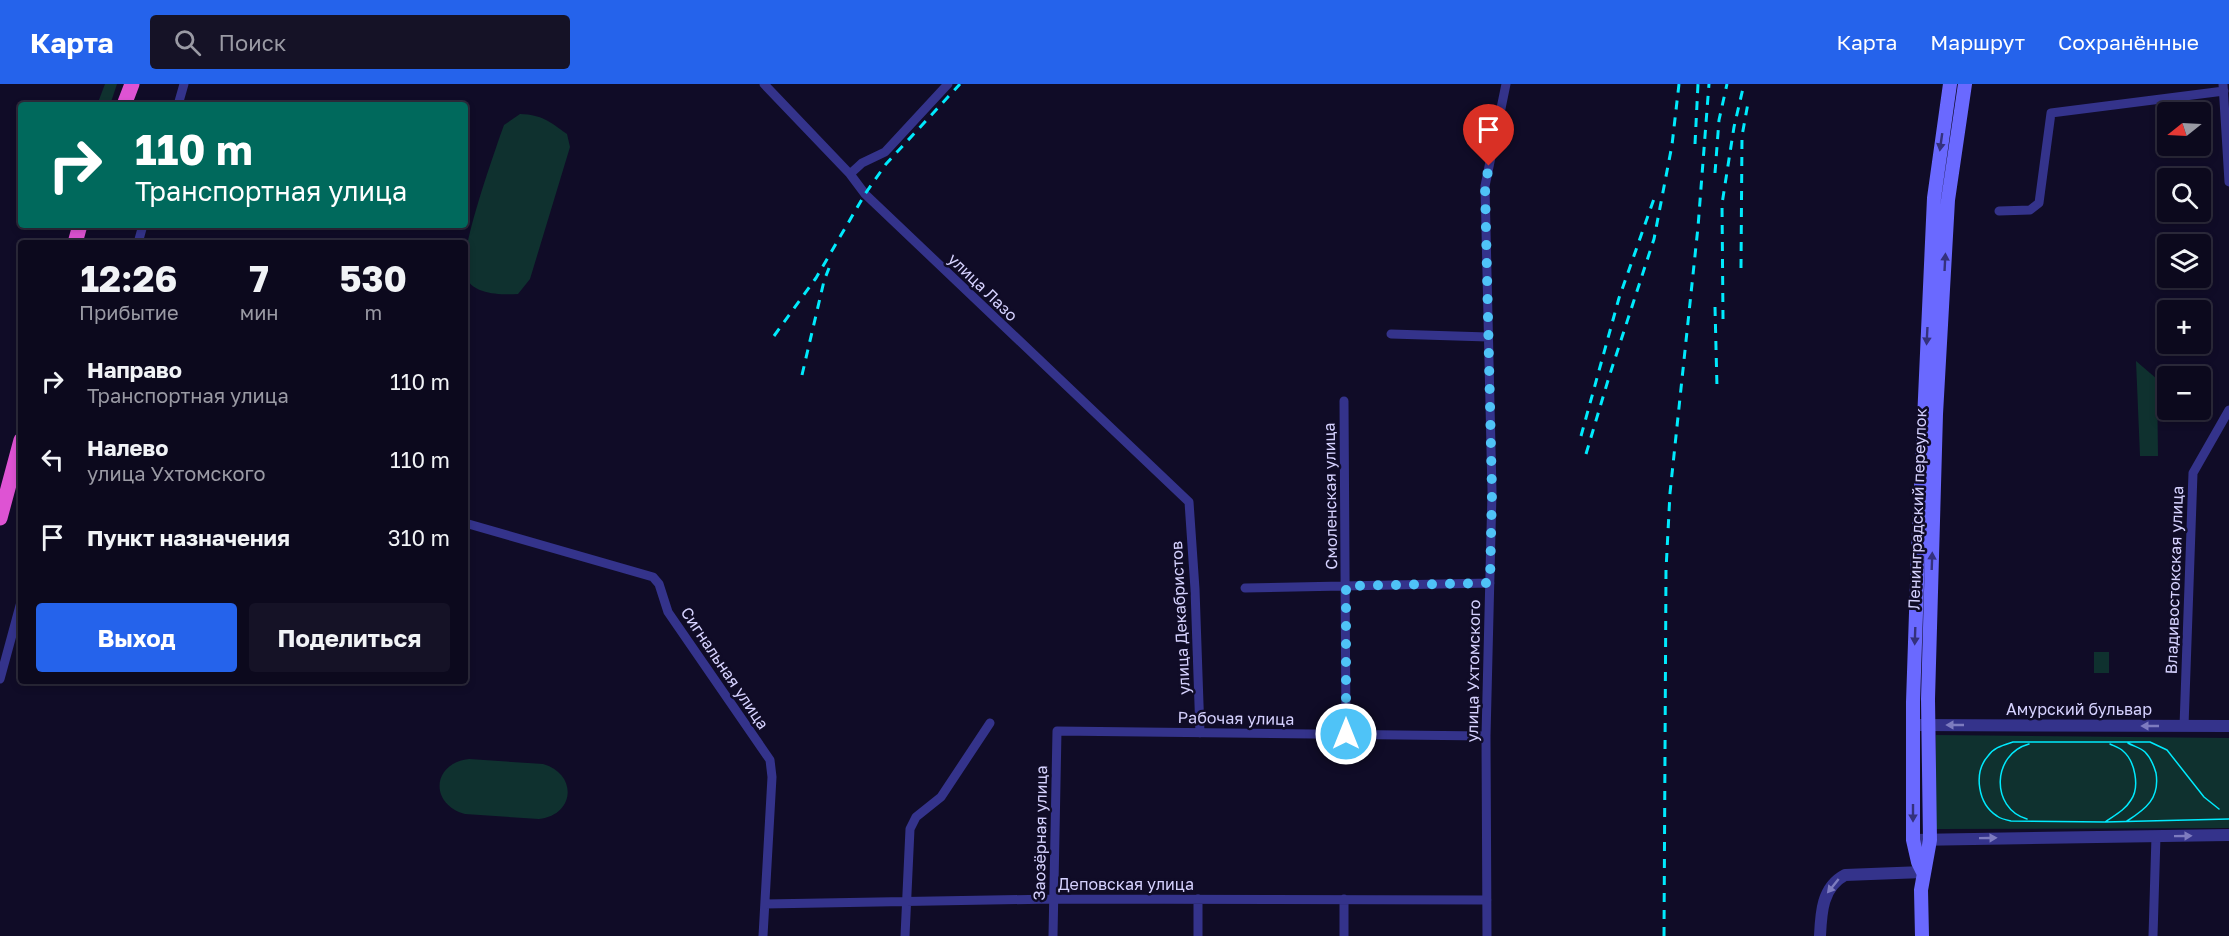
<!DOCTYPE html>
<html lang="ru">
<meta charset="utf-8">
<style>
body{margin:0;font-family:"Golos Text",sans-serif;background:#151226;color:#f1f3f6;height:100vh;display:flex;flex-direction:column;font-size:22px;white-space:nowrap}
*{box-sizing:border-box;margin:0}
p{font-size:20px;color:#9a9aa4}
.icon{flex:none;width:33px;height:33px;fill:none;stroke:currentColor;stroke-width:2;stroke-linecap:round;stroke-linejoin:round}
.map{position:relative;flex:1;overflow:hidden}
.drawer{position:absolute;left:18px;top:156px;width:450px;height:444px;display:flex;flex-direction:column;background:#0c091d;border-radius:6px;box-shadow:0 3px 9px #0003,0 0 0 2px #2c2a3b}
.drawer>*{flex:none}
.top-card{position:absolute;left:18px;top:18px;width:450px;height:126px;border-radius:6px;box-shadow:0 3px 9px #0003,0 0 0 2px #2c2a3b;background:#00695c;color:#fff;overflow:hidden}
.needle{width:39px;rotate:252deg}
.buttons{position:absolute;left:2157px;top:18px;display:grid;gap:12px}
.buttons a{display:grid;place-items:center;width:54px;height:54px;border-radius:6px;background:#0c091d;box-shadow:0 3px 9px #0003,0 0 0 2px #2c2a3b;font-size:30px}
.pin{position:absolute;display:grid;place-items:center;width:51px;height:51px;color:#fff;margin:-62px -26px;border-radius:50% 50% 50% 0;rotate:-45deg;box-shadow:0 0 6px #0007}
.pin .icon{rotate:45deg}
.me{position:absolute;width:66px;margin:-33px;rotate:0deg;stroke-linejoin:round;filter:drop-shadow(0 0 4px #0008)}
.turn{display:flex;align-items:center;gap:21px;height:126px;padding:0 18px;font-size:27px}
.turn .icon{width:78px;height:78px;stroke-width:2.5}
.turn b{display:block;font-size:42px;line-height:51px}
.eta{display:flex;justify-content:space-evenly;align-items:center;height:102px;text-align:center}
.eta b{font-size:36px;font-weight:700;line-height:42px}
.cta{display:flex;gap:12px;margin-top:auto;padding:12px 18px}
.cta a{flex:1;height:69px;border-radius:6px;background:#2563eb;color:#fff;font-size:24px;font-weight:700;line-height:69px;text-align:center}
.cta a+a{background:#151226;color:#f1f3f6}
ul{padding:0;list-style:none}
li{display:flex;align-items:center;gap:18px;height:78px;padding:0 18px}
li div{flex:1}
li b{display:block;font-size:22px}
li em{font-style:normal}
header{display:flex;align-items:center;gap:36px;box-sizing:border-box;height:84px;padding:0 30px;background:#2563eb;color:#fff}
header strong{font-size:28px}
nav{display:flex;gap:33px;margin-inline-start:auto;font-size:21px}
.search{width:420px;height:54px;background:#151226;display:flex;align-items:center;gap:15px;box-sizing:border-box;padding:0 21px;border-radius:6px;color:#9a9aa4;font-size:22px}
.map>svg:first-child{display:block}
</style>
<header>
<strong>Карта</strong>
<div class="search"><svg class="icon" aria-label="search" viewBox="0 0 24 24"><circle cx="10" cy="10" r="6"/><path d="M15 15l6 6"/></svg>Поиск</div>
<nav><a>Карта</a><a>Маршрут</a><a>Сохранённые</a></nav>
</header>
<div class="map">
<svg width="2229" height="852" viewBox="0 0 2229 852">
<rect width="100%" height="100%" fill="#100c27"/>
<!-- green -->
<path fill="#0f312f" d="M 105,0 L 117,0 L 110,21 L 97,21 Z
M 520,30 C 542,31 549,37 567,50 L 570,63 L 530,195 L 518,210 C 502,211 471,211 465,191 C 459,168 491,79 500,52 L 504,41 Z
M 2136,277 L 2157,295 L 2158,372 L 2140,372 Z
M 2094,568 L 2109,568 L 2109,589 L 2094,589 Z
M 1936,651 L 2229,654 L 2229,744 L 1936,745 Z
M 469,675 L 543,680 C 578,690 575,731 539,735 L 465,730 C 429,720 432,679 469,675 Z"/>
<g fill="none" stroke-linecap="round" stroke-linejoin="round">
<!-- minor -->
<path stroke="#34338b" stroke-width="9" d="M 764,0 L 850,90 L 865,110 L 1189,418 L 1195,505 L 1200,649
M 2223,0 L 2229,98
M 178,21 L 184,0
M 850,90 L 862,79 L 885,68 L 948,0
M 1999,127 L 2030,126 L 2039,119 L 2051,29 L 2224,7
M 138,159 L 143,141
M 1391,250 L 1488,253
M 1344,317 L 1346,650
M 465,439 L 653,493 L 659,500 L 668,528 L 770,676 L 772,693 L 763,852
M 1245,504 L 1490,499
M 0,595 L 21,518
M 2184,642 L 2193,389 L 2229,326
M 1198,815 L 1198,852
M 765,820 L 1053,815 L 1487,816
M 905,852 L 910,745 L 916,733 L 941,713 L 990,639
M 1053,852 L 1057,647 L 1486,652
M 1344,852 L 1344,815
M 1487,852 L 1486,652 L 1492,408 L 1485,102 L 1506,0
M 2153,852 L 2156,752"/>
<!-- tertiary -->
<path stroke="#34338b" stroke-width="12" d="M 1913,641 L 2229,642
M 1913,756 L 2229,751
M 1820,852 C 1821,829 1822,803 1845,791 L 1923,788"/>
<!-- secondary -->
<path stroke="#6a69ff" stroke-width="14" d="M 1923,788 L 1918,778 L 1913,756 L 1913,618 L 1918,469 L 1934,114 L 1950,0
M 1922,852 L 1921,806 L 1930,756 L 1928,615 L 1936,330 L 1948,116 L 1965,0"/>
<!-- trunk -->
<path stroke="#de53d3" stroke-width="15" d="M 124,21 L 132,0
M 75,159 L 80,141
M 0,434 L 21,356"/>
<!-- tram -->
<path stroke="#00eafd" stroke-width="1.5" d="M 2219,725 L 2204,713 L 2167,666 L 2150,658 L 2013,658 C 2004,661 1994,663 1988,672 C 1973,689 1978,720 1997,732 C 2001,735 2006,736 2011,737 L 2105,738 L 2229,735
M 2027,735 C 1990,724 1992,670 2029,660
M 2127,737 C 2146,725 2160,714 2156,689 C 2154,682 2150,673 2145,668 C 2141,664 2133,662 2128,659
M 2105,738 C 2115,731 2125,726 2131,716 C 2140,703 2135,677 2123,667 C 2120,664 2114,662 2110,660"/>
<!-- rail -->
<path stroke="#00eafd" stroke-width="3" stroke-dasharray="9 8" stroke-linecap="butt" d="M 1695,60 L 1698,0
M 1715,89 L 1719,36 L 1727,0
M 1741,184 L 1742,52 L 1748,19
M 1715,223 L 1717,304
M 1723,235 L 1722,120 L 1734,43 L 1744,0
M 774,252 L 816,194 L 865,110 L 886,80 L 960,0
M 802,291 L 824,197 L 829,184
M 1581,352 L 1619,214 L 1655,112
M 1586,370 L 1609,293 L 1654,155 L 1672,61 L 1679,0
M 1664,852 L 1666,486 L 1670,409 L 1698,143 L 1709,0"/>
</g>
<!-- one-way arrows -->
<defs><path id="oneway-solid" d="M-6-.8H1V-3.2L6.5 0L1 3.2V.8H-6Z" transform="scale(1.5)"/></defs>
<g fill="#34317d">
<use href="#oneway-solid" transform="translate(1941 58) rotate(98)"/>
<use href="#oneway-solid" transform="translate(1945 178) rotate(-87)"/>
<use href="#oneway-solid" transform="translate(1927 252) rotate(93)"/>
<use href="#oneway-solid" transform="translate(1932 477) rotate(-88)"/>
<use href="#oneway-solid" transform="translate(1915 552) rotate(92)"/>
<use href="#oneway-solid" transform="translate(1913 729) rotate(90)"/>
</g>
<g fill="#7d7bbf">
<use href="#oneway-solid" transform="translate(1955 641) rotate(180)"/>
<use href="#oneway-solid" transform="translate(2150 642) rotate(-180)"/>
<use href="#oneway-solid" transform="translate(2183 752) rotate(-1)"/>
<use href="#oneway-solid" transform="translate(1988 754) rotate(-1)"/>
<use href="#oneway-solid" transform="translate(1833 802) rotate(129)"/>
</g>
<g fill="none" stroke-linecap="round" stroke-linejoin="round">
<!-- route -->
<path stroke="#4fc3f7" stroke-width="10" stroke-dasharray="0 18" d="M 1346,650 L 1346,502 L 1490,499 L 1492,408 L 1485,102 L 1489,82"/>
</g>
<g text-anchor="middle" stroke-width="5" stroke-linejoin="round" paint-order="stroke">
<!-- street labels -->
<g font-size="16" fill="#d6d2ff" stroke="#100c27">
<text transform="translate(983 203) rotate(44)" y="6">улица Лазо</text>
<text transform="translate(1330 412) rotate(-91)" y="6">Смоленская улица</text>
<text transform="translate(1917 425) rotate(-88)" y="6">Ленинградский переулок</text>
<text transform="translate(2174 496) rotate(-88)" y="6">Владивостокская улица</text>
<text transform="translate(1180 534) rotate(-93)" y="6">улица Декабристов</text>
<text transform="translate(725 584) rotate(56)" y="6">Сигнальная улица</text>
<text transform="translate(1473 587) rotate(-89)" y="6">улица Ухтомского</text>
<text x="2079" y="631">Амурский бульвар</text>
<text transform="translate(1236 634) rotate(1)" y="6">Рабочая улица</text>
<text transform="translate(1040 749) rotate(-89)" y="6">Заозёрная улица</text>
<text x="1126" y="806">Деповская улица</text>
</g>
</g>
</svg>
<div class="buttons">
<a><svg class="needle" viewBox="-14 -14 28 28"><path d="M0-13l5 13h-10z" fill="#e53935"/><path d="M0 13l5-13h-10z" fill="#9a9aa4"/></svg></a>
<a><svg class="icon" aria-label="search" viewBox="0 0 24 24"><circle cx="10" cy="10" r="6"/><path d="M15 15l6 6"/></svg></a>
<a><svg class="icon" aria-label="layers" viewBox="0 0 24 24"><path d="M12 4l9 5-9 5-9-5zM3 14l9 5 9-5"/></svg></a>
<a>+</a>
<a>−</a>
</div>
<div class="pin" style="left:1489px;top:82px;background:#d93025"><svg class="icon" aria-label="arrive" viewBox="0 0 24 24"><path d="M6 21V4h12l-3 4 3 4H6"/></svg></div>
<svg class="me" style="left:1346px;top:650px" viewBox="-20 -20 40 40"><circle r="17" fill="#4fc3f7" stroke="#fff" stroke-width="3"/><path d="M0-11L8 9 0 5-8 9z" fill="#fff"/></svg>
<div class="top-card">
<div class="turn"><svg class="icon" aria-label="right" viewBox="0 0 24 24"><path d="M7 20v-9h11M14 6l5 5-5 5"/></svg><div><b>110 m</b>Транспортная улица</div></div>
</div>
<section class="drawer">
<div class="eta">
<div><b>12:26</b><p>Прибытие</p></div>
<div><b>7</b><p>мин</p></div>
<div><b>530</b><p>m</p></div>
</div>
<ul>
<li><svg class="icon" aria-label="right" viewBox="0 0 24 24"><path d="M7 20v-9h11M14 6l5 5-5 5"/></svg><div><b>Направо</b><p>Транспортная улица</p></div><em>110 m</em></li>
<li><svg class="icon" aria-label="left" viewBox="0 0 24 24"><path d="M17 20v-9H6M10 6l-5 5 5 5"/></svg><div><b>Налево</b><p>улица Ухтомского</p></div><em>110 m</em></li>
<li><svg class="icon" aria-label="arrive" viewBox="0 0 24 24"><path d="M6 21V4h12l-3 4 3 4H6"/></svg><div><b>Пункт назначения</b></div><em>310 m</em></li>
</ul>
<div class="cta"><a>Выход</a><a>Поделиться</a></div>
</section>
</div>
